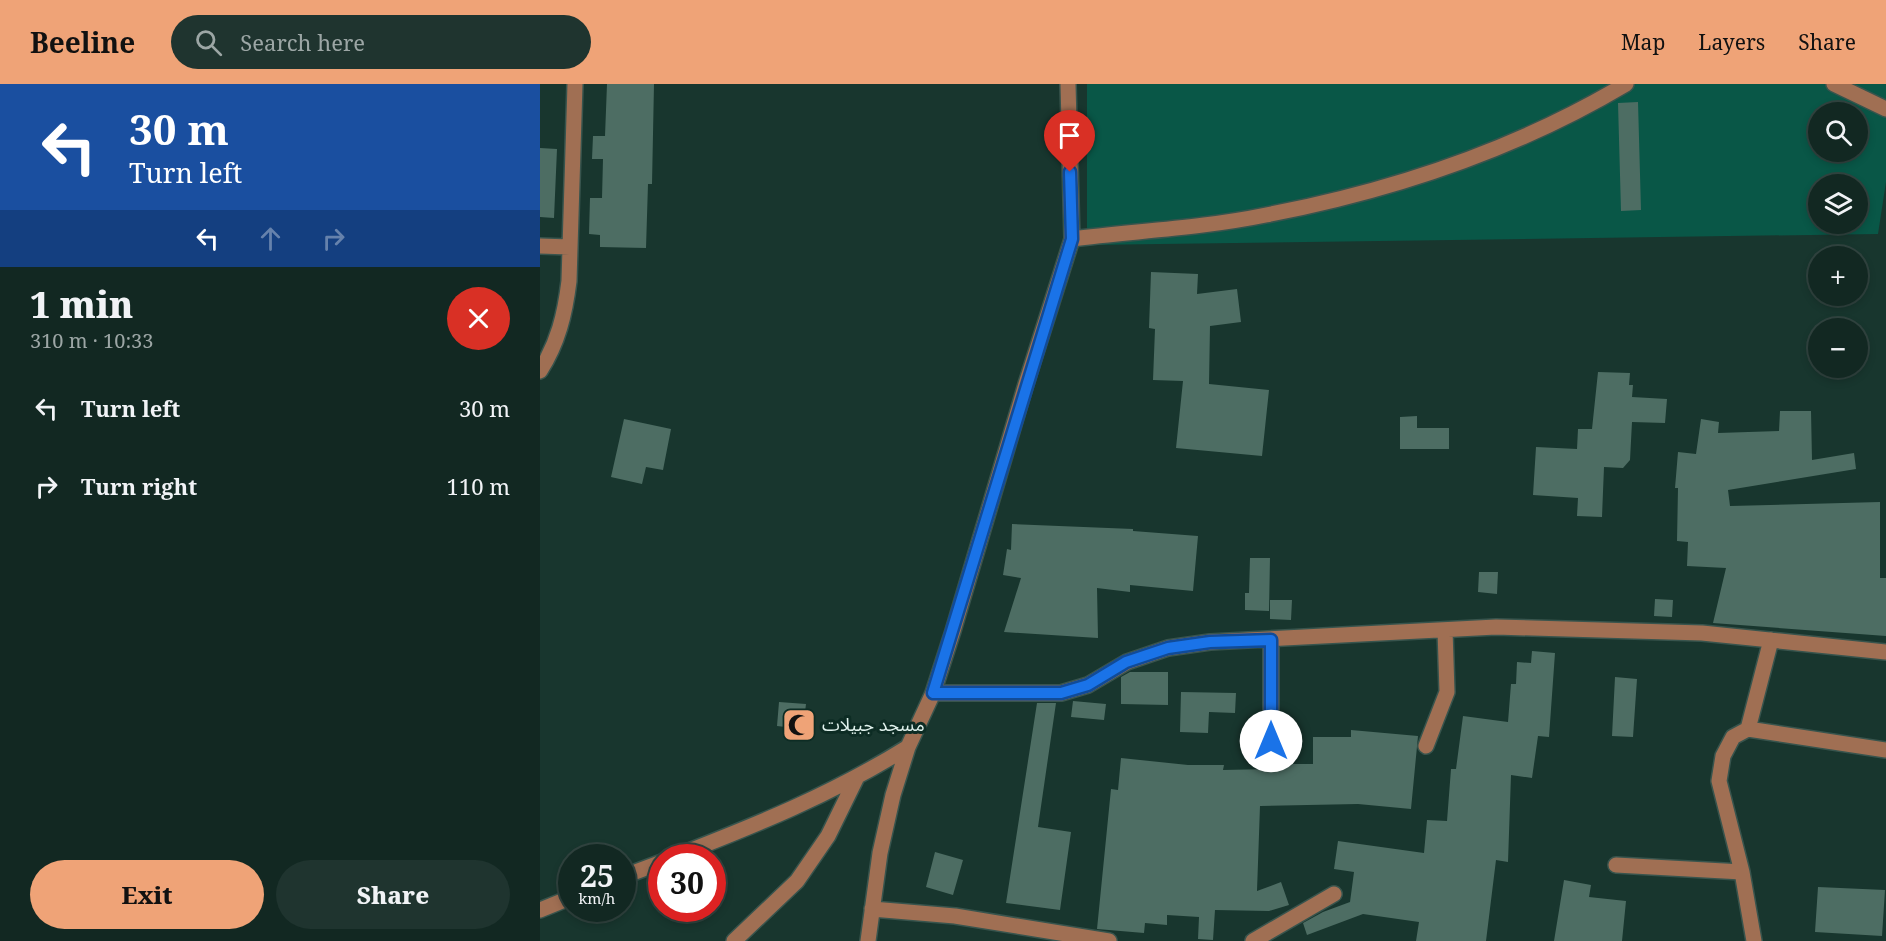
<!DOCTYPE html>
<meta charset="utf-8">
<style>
body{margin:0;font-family:"Noto Serif","Noto Sans Arabic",serif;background:#1f342f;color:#f1f3f6;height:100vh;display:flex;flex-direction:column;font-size:22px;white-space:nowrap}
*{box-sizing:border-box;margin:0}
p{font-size:20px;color:#9ca6a5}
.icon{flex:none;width:33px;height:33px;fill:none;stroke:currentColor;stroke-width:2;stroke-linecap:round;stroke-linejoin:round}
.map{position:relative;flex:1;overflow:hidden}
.panel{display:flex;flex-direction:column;background:#122822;width:540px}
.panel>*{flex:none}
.banner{background:#1a4fa0;color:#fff;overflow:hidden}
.controls{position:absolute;left:1268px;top:18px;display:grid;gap:12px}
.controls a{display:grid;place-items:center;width:60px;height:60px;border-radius:50%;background:#122822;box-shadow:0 3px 9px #0003,0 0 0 2px #314440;font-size:30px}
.speed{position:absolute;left:18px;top:760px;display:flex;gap:12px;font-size:30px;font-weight:700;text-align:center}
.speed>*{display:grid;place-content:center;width:78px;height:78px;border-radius:50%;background:#122822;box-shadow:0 3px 9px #0003,0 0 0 2px #314440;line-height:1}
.speed small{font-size:15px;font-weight:400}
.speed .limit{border:9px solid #d22;background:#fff;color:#111}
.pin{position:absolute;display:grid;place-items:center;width:51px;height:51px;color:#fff;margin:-62px -26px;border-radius:50% 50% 50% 0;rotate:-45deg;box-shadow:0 0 6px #0007}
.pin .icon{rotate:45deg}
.me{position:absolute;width:66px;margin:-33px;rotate:0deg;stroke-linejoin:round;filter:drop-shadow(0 0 4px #0008)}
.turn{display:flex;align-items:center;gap:21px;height:126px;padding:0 30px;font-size:27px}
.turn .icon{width:78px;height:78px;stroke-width:2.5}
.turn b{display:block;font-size:42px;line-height:51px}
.lanes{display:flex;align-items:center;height:57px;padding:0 30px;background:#0003;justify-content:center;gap:30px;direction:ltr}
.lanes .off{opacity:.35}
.round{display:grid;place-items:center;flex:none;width:63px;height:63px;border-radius:32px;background:#1f342f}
.headline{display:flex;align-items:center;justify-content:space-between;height:102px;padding:0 30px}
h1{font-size:36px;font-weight:800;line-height:45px}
.primary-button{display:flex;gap:12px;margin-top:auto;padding:12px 30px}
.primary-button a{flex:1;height:69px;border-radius:36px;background:#efa377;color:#111;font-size:24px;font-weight:800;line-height:69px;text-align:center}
.primary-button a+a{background:#1f342f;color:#f1f3f6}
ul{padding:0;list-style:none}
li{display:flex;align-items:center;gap:18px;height:78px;padding:0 30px}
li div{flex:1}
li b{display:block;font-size:22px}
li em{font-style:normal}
header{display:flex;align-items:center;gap:36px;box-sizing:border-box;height:84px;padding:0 30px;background:#efa377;color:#111}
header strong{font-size:28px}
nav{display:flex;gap:33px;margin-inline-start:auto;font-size:21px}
.search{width:420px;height:54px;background:#1f342f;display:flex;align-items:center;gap:15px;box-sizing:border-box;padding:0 21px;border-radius:33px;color:#9ca6a5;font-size:22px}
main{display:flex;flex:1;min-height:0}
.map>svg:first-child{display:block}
</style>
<header>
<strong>Beeline</strong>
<div class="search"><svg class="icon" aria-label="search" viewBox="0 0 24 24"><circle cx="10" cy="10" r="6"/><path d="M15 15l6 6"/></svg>Search here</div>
<nav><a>Map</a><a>Layers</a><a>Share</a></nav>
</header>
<main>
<section class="panel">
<div class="banner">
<div class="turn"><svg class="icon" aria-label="left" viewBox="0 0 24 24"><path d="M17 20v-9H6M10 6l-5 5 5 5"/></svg><div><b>30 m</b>Turn left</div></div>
<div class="lanes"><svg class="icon" aria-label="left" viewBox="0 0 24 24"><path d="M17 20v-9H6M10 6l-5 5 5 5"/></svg><svg class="icon off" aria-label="ahead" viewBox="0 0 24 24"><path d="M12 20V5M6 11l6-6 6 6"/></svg><svg class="icon off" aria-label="right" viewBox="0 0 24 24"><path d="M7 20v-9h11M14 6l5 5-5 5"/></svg></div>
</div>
<div class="headline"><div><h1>1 min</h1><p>310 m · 10:33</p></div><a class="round" style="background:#d93025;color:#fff"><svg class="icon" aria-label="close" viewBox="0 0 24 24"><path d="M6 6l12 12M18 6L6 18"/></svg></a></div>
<ul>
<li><svg class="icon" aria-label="left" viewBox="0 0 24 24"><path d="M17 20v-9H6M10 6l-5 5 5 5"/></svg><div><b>Turn left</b></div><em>30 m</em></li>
<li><svg class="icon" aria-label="right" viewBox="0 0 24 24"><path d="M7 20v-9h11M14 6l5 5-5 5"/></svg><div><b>Turn right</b></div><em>110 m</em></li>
</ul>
<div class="primary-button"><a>Exit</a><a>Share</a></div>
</section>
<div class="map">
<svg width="1346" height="857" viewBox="0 0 1346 857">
<rect width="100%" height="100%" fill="#18362e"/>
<!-- green -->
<path fill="#095747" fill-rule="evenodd" d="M 547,0 L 1346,0 L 1346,98 L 1338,150 L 547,161 ZM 1278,28 L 1317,28 L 1317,68 L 1278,68 ZM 1278,100 L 1317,100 L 1317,140 L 1278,140 Z"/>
<!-- building -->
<path fill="#4d6d63" d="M 67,0 L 114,0 L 112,100 L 108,100 L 106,164 L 60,163 L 60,151 L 49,150 L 50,114 L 62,114 L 63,75 L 52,75 L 53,52 L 65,52 Z
M 1098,18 L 1101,126 L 1081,127 L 1078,19 Z
M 0,64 L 17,65 L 14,134 L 0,133 Z
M 611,188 L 658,190 L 657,210 L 697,205 L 701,238 L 670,242 L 669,300 L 729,306 L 722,372 L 636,364 L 643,297 L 613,296 L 615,245 L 609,244 Z
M 1058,288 L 1090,289 L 1089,301 L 1093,301 L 1092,313 L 1127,315 L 1125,339 L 1092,338 L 1090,376 L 1083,384 L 1064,383 L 1062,433 L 1037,432 L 1038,414 L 993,411 L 996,363 L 1037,365 L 1038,345 L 1052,345 Z
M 1240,327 L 1271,327 L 1272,376 L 1314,369 L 1316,385 L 1188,406 L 1190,422 L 1340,418 L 1340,494 L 1346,494 L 1346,552 L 1173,539 L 1186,484 L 1147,482 L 1148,458 L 1137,457 L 1138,404 L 1135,404 L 1138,368 L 1156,370 L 1161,335 L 1179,338 L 1178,349 L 1239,347 Z
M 877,332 L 877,344 L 909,344 L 909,365 L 860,365 L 860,333 Z
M 84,335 L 131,345 L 123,386 L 106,383 L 102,400 L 71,393 Z
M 472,440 L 593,445 L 593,447 L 658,452 L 653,507 L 590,501 L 590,508 L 557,504 L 558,554 L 464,548 L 481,494 L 463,491 L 467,465 L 471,466 Z
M 710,474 L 730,474 L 729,527 L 705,526 L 705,509 L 709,509 Z
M 939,488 L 958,488 L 957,510 L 938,508 Z
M 1115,515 L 1133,516 L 1132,533 L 1114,532 Z
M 730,516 L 752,516 L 751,536 L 730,535 Z
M 992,567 L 1015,569 L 1009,653 L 998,652 L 992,694 L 971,691 L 968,778 L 956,776 L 946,857 L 876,857 L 879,838 L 823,830 L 767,851 L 763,839 L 783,828 L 810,818 L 814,788 L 794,785 L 798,757 L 884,769 L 887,736 L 907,737 L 911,685 L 916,685 L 923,632 L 968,638 L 971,600 L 976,600 L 977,578 L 991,579 Z
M 590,588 L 628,588 L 628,621 L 581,620 L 581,593 Z
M 1075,593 L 1097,595 L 1093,653 L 1072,652 Z
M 641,608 L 696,609 L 695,629 L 669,628 L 668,649 L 640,648 Z
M 533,617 L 566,620 L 564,636 L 531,633 Z
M 239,618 L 266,620 L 263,645 L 237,642 Z
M 497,619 L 516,619 L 498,743 L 531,748 L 520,826 L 466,819 Z
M 811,646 L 878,652 L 871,725 L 818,720 L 720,722 L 717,807 L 741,798 L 749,821 L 729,827 L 675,826 L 673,856 L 658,855 L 659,833 L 627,831 L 627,841 L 605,839 L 604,849 L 557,845 L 571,705 L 578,706 L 581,674 L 648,681 L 684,681 L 683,686 L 730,685 L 730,680 L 773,680 L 773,653 L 811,653 Z
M 395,768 L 423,776 L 413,811 L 386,803 Z
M 1024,796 L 1051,801 L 1049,813 L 1086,817 L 1082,857 L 1014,857 Z
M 1278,803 L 1345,806 L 1342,852 L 1275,848 Z"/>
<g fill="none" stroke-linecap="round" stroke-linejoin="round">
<defs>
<path id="minor" d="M 1294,0 L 1346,25
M 532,155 C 596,147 663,144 726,131 C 851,107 977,65 1086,0
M 0,162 L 30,163
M 0,287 C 18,259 25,230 29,197 L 35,0
M 393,609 L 521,609 L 548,601 L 587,578 L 628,564 L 670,558 L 956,543 L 1162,549 L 1346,568
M 1208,645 L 1346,666
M 731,657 L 731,556
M 886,662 L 907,608 L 905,546
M 131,774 C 216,741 291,711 368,663
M 1076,781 L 1202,788
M 82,793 L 122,778
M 332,825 L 415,832 L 569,857
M 0,826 L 32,813
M 194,857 L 257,797 L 288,752 L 316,695
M 328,857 L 340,769 L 353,711 L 368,663 L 393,609 L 413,547 L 486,300 L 532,155 L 528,0
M 713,857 L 794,810
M 1214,857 L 1202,788 L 1179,697 L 1183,672 L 1193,653 L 1208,645 L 1231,556"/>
</defs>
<!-- minor casing -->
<use href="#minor" stroke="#38544d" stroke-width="18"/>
<!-- minor -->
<use href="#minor" stroke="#a06f53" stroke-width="15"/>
</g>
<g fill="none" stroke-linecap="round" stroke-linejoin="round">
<defs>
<path id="route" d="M 530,88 L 532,155 L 393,609 L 521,609 L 548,601 L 586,578 L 628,564 L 670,558 L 731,556 L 731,657"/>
</defs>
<!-- route casing -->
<use href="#route" stroke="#114b97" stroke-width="15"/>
<!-- route -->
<use href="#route" stroke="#1a73e8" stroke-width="10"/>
</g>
<!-- icons -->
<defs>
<symbol id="mosque-square" viewBox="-11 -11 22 22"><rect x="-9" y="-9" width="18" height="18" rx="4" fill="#efa377" stroke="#0d2c24"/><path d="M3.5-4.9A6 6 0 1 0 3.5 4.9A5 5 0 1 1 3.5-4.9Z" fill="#111"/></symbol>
</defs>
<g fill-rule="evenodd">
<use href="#mosque-square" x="240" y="622" width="38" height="38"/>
</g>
<g text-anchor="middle" stroke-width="6" stroke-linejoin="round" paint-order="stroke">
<!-- poi labels -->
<g font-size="18" fill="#e1f2ed" stroke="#0d2c24" text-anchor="start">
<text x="282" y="647">مسجد جبيلات</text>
</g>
</g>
</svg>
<div class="controls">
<a><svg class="icon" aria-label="search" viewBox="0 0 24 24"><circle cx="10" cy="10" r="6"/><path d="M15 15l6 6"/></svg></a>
<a><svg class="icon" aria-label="layers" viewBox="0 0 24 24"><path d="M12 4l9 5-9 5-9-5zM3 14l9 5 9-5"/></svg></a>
<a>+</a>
<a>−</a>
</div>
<div class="speed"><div>25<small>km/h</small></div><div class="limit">30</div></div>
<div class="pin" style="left:530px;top:88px;background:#d93025"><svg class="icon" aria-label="arrive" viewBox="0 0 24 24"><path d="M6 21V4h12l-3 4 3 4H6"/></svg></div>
<svg class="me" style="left:731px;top:657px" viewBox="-20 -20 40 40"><circle r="19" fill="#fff"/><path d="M0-13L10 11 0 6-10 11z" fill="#1a73e8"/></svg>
</div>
</main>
